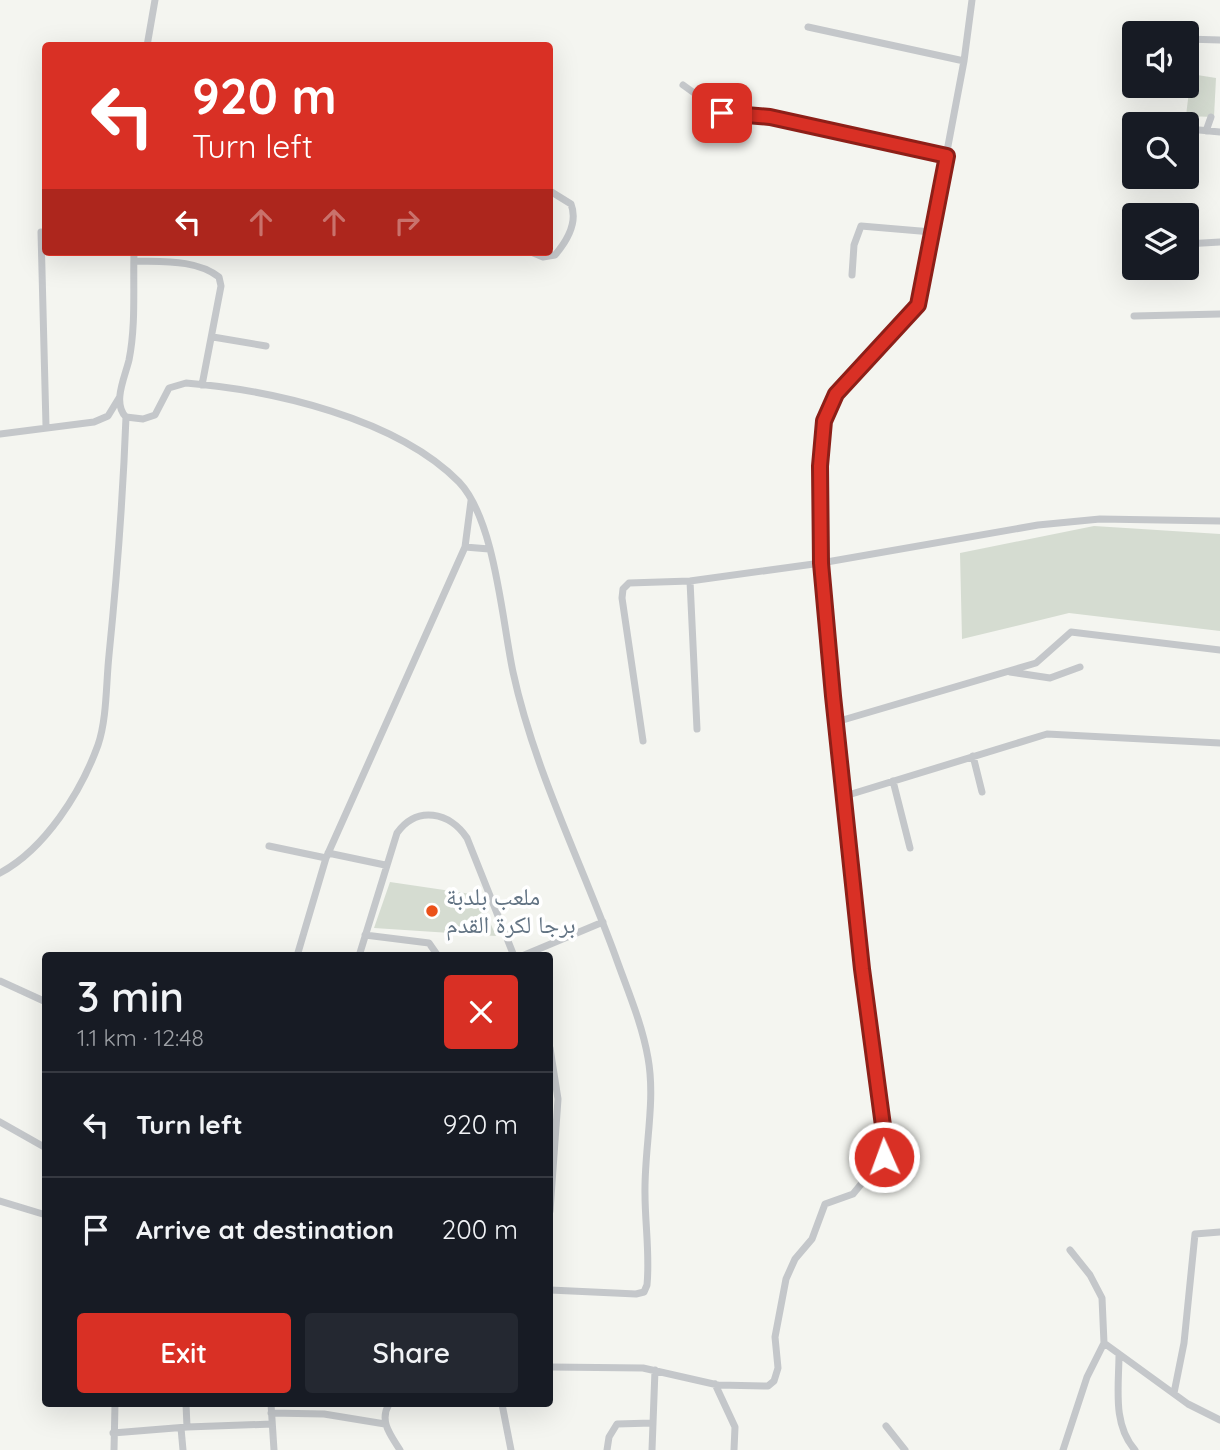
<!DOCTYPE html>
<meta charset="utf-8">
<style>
body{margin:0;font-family:Quicksand,"Noto Naskh Arabic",sans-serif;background:#242831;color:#f1f3f6;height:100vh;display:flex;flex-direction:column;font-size:26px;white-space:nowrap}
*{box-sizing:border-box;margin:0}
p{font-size:23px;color:#9ea1a6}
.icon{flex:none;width:38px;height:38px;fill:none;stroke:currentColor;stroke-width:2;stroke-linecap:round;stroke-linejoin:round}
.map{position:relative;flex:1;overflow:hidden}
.panel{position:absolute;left:42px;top:952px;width:511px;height:455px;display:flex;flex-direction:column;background:#171b24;border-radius:7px;box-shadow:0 7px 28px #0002}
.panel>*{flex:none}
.hud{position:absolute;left:42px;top:42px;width:511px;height:214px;border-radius:7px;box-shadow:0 7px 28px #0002;background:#d93025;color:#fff;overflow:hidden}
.tools{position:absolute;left:1122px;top:21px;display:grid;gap:14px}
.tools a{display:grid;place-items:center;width:77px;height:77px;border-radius:7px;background:#171b24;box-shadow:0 7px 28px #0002;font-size:35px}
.pin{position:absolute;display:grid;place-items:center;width:60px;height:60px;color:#fff;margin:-30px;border-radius:14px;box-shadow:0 4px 10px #0006}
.me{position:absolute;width:77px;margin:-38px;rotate:358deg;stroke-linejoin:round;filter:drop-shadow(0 0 5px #0008)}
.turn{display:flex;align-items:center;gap:24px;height:147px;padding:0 35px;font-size:32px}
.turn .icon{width:91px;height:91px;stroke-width:2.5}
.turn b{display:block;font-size:49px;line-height:60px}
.lanes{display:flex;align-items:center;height:66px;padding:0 35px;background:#0003;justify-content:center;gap:35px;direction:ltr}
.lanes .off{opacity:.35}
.round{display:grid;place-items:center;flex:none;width:74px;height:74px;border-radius:7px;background:#242831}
.summary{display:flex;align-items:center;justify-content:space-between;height:119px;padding:0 35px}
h1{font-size:42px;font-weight:600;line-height:52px}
.cta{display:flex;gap:14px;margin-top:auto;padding:14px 35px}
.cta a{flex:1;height:80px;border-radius:7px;background:#d93025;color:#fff;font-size:28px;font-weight:600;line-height:80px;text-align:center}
.cta a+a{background:#242831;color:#f1f3f6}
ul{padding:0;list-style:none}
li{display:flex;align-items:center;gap:21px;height:105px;padding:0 35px;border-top:2px solid #363941}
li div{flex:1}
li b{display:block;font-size:26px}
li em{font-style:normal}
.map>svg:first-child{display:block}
</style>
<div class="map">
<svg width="1220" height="1450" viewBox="0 0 1220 1450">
<rect width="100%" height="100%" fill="#f4f5f0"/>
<!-- green -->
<path fill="#d5dcd1" d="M 1191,74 L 1216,78 L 1214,117 L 1186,116 Z
M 1094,526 L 1220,534 L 1220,631 L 1069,613 L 962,639 L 960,553 Z
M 390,882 L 478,895 L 496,936 L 374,928 Z"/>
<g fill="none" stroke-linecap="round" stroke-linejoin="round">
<!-- minor -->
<path stroke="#c4c7ca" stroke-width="7" d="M 808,27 L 964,61
M 1186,39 L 1220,40
M 147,46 L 155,0
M 683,85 L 722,113 L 770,117 L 947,156
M 1189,129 L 1220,132
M 1206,131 L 1211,117
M 41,232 L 46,426
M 1186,244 L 1220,242
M 134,252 C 133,288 136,325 129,360 C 125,377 112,403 126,417 L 143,419 L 155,415 L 169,388 L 186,383 C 272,390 396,418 459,482 C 495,520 502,620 513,672 C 534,769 581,862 615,955 C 627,989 642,1023 648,1058 C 656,1102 644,1149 645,1194 C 645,1224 650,1255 647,1285 L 644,1292 L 636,1294 L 550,1290
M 531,252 L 543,257 L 555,255 C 567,241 578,222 571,204 L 550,191
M 134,261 C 162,262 196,259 219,277 L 221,286 L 202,385
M 852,275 L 854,245 L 861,226 L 932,232
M 1134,316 L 1220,314
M 213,337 L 266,346
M 0,434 L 94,422 L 108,416 L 119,398
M 465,547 L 489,549
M 690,581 L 697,729
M 1010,672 L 1050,678 L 1080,667
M 836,722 L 1036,663 L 1071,632 L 1220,650
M 643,741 L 622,598 L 623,589 L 629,583 L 690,581 L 821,563 L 1038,525 L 1100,519 L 1220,521
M 973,756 L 982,792
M 893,781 L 910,848
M 845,796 L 1047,734 L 1220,743
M 269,846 L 326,858
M 328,853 L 385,865
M 0,873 C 45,849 81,792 98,745 C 107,719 106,683 109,655 C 117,576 123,496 126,417
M 365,935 L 429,943 L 438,956
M 297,956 L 326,858 L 465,547 L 471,501
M 359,956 L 397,833 C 417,805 450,812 467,838 L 514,956
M 522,956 L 603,922
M 0,981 L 46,1002
M 550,1048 L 558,1099 L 550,1211
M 0,1122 L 46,1148
M 0,1201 L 46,1215
M 1070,1250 L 1090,1275 L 1102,1298 L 1104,1343 L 1188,1404 L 1220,1420
M 1119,1354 C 1119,1386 1112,1424 1135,1450
M 550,1367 L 643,1368 L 718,1385 L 768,1386 L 774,1381 L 778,1368 L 775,1337 L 786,1279 L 795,1259 L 812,1239 L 825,1204 L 853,1194 L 885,1155 L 833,696 L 821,563 L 820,466 L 824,421 L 836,394 L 856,369 L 912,315 L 918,305 L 964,61 L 972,0
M 715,1384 L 735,1427 L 734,1450
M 1174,1393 L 1184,1343 L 1195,1234 L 1220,1232
M 186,1404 L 187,1427 L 272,1424
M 271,1404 L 274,1450
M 389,1404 C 379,1421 390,1434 400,1450
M 502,1404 L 511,1450
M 271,1413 L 324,1414 L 385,1424
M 886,1426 L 905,1450
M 181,1428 L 183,1450
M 113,1433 L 187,1427
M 114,1450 L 115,1404
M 607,1450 L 609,1437 L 617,1424 L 652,1423
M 652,1450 L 655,1370
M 1063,1450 L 1087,1377 L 1104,1343"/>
</g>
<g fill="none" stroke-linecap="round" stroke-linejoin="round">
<defs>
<path id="route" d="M 722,113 L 770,117 L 947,156 L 918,305 L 836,394 L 824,421 L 820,466 L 821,563 L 833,696 L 862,969 L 886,1148 L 884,1157"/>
</defs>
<!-- route casing -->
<use href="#route" stroke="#8d1f18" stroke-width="18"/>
<!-- route -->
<use href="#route" stroke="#d93025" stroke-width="12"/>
</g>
<!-- markers -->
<circle fill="#eb5119" stroke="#fff" stroke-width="2.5" cx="432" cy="911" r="7"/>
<g text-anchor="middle" stroke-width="7" stroke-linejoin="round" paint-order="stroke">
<!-- poi labels -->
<g font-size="24" fill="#627383" stroke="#fff" text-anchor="start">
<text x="446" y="905">ملعب بلدبة<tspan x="446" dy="28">برجا لكرة القدم</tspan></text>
</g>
</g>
</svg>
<div class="tools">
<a><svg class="icon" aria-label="sound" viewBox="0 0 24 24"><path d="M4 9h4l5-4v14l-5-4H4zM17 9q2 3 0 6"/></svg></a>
<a><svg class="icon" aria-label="search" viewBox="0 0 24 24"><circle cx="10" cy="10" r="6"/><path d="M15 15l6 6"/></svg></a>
<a><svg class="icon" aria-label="layers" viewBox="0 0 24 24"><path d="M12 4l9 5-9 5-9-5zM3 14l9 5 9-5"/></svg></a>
</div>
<div class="pin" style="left:722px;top:113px;background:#d93025"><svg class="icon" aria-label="arrive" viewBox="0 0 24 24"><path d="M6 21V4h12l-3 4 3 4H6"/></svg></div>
<svg class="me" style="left:884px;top:1157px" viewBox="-20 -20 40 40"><circle r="17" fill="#d93025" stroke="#fff" stroke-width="3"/><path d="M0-11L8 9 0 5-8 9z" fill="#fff"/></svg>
<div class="hud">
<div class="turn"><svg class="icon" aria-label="left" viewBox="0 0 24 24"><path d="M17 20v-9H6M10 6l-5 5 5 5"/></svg><div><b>920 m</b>Turn left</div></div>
<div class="lanes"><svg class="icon" aria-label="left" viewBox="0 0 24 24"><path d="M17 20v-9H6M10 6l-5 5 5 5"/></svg><svg class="icon off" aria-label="ahead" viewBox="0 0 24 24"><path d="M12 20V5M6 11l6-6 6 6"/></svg><svg class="icon off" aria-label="ahead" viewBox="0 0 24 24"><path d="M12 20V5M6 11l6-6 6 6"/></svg><svg class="icon off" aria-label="right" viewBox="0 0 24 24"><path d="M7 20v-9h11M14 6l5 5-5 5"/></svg></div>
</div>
<section class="panel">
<div class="summary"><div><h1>3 min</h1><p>1.1 km · 12:48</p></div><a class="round" style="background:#d93025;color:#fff"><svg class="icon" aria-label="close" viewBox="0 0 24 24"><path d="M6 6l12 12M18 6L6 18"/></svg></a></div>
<ul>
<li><svg class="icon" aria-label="left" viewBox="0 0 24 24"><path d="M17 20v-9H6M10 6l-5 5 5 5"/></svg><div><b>Turn left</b></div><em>920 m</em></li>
<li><svg class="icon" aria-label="arrive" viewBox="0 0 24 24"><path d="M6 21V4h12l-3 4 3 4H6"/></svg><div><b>Arrive at destination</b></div><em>200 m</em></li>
</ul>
<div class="cta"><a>Exit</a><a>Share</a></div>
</section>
</div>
